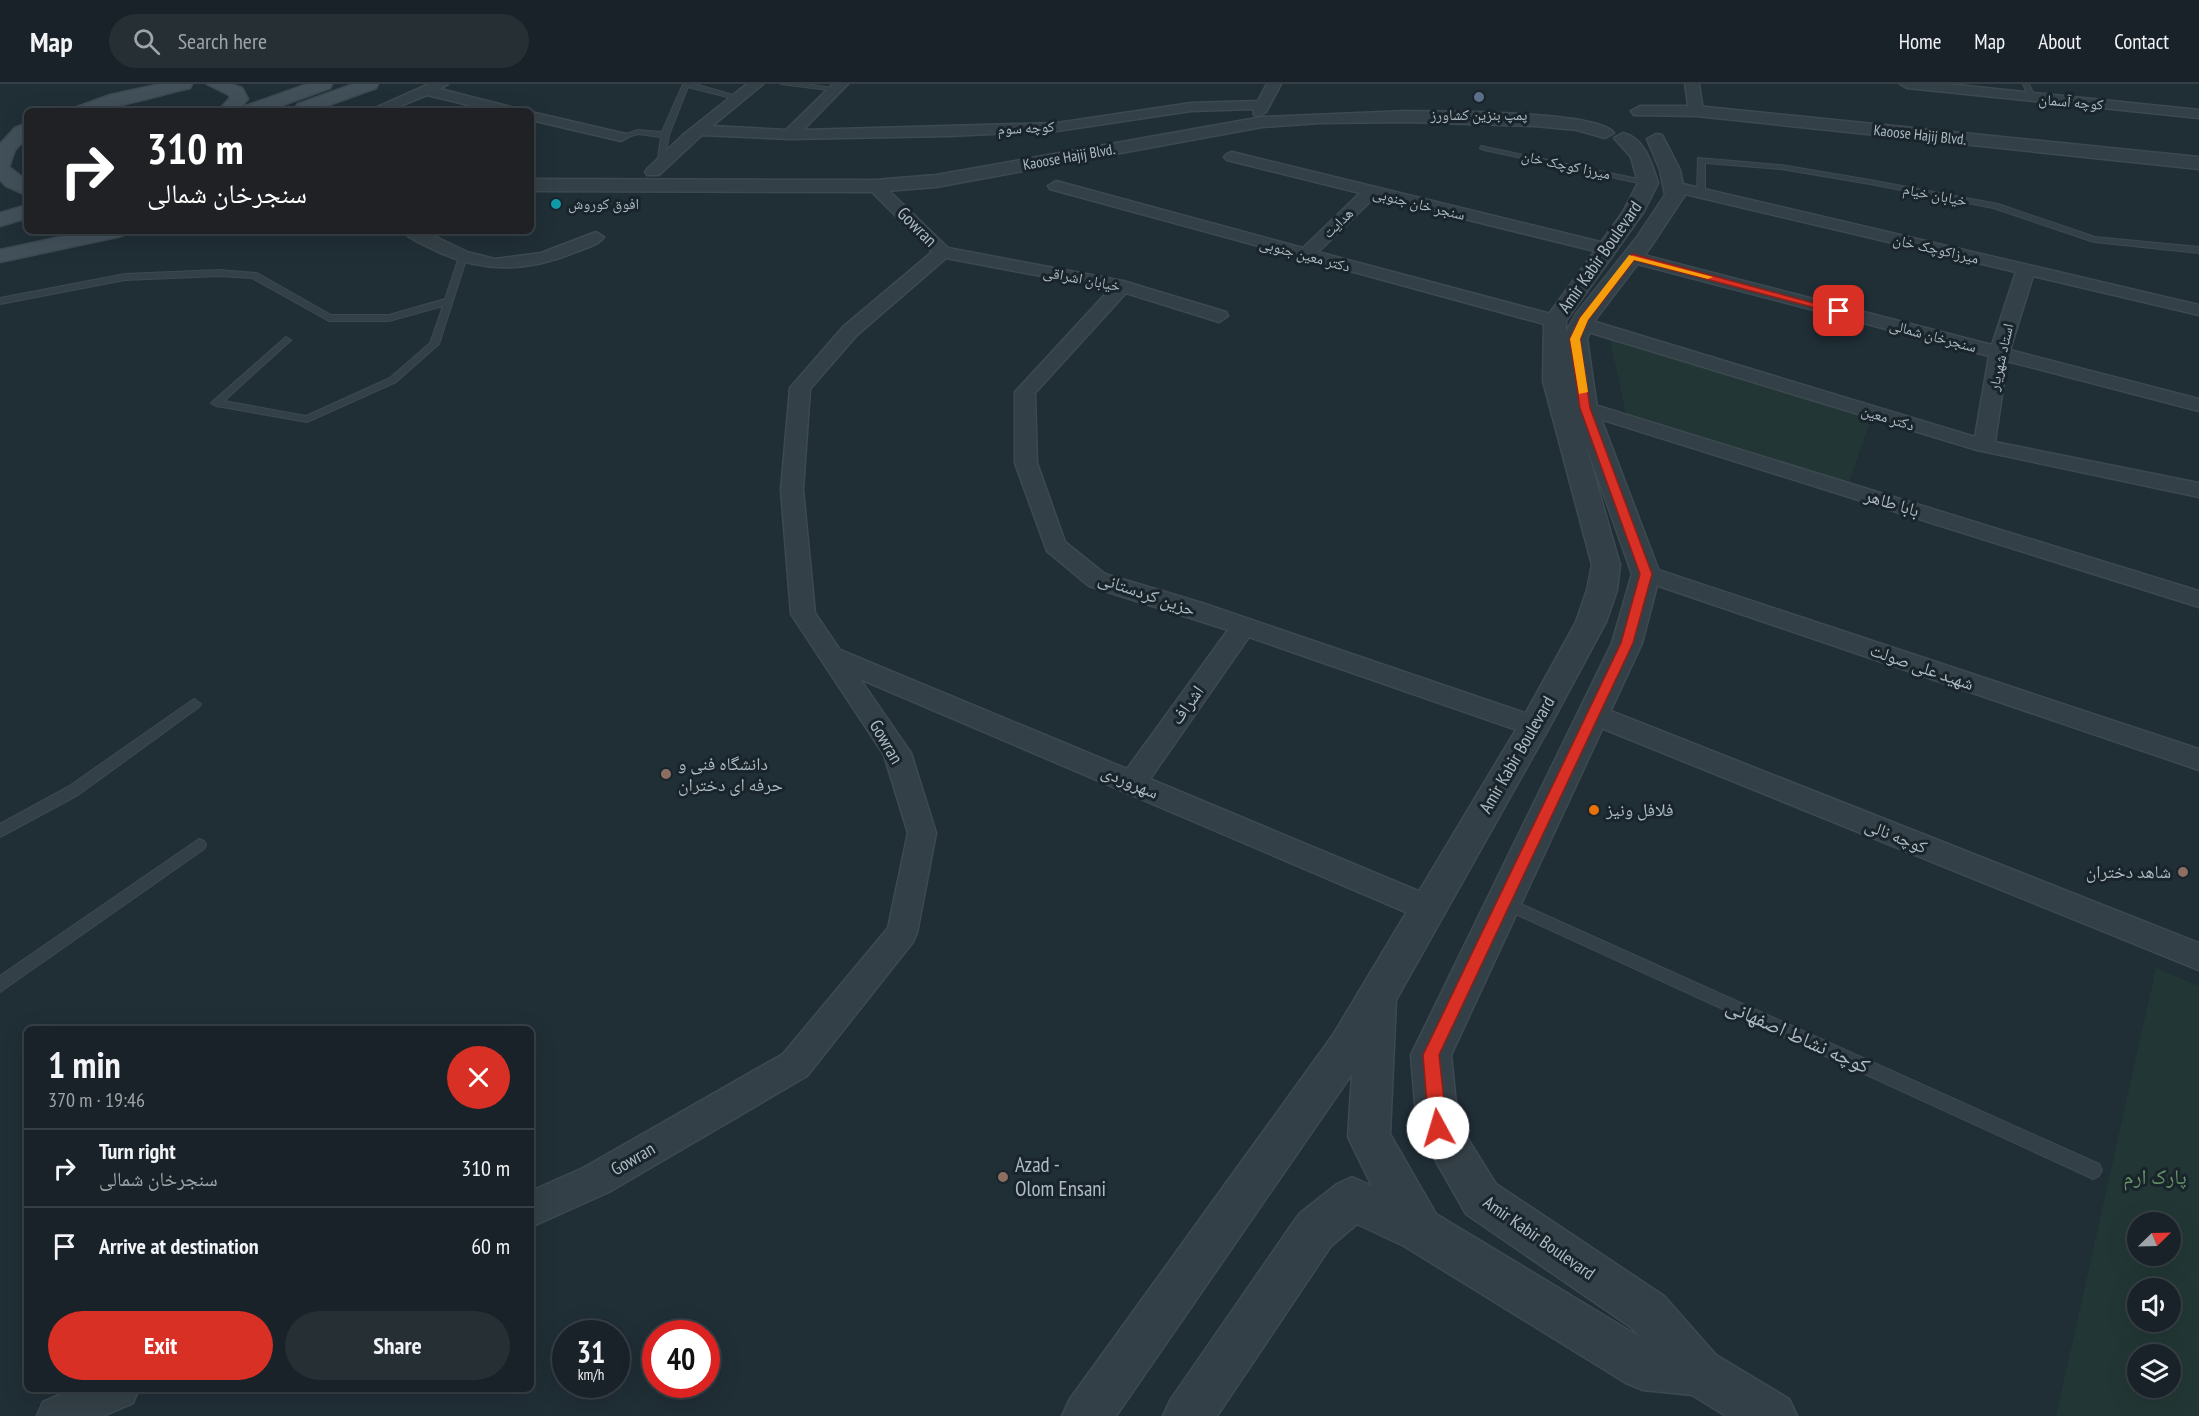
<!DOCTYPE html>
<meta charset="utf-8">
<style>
body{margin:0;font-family:"PT Sans Narrow","Noto Naskh Arabic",sans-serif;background:#252f34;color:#f1f3f6;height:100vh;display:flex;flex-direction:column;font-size:22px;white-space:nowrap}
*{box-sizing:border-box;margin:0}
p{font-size:20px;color:#9fa4a8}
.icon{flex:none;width:33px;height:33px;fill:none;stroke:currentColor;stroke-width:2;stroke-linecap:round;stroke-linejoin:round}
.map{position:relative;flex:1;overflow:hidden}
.sheet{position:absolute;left:24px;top:942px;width:510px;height:366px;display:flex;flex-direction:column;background:#182228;border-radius:9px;box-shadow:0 6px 24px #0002,0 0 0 2px #363f45}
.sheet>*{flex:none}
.hud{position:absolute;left:24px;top:24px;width:510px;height:126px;border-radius:9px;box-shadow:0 6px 24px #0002,0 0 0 2px #363f45;background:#202124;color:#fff;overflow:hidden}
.needle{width:39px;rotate:67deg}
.buttons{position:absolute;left:2127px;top:1128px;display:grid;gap:12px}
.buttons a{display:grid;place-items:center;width:54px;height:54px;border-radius:50%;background:#182228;box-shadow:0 6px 24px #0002,0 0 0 2px #363f45;font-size:30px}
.speed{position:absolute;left:552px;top:1236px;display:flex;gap:12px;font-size:30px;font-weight:700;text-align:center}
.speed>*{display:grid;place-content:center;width:78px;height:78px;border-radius:50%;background:#182228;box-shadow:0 6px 24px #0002,0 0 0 2px #363f45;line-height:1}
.speed small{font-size:15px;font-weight:400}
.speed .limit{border:9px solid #d22;background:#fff;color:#111}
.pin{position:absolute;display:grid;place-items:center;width:51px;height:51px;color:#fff;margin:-26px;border-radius:12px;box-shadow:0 3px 9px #0006}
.me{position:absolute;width:66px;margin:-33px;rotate:354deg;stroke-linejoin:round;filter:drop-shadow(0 0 4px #0008)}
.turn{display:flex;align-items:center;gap:21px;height:126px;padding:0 24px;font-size:27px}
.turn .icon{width:78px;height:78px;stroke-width:2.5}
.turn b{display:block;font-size:42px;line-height:51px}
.round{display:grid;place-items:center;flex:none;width:63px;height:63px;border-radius:32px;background:#252f34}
.summary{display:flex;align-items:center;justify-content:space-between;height:102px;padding:0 24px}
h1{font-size:36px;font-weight:700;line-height:45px}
.action{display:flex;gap:12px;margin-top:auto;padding:12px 24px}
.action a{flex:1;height:69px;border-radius:36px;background:#d93025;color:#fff;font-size:24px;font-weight:700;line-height:69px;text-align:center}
.action a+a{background:#252f34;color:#f1f3f6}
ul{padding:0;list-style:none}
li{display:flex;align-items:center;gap:18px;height:78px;padding:0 24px;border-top:2px solid #363f45}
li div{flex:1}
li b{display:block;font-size:22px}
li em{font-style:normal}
header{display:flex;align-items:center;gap:36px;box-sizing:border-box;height:84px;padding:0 30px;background:#182228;border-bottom:2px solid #363f45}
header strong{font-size:28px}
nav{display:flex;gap:33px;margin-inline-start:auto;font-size:21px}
.search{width:420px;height:54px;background:#252f34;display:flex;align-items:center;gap:15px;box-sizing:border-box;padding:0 21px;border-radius:33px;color:#9fa4a8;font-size:22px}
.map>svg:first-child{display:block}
</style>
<header>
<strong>Map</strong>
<div class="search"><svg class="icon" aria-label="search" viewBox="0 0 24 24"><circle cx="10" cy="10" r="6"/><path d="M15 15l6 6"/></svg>Search here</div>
<nav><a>Home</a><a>Map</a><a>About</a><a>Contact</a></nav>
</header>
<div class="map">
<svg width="2199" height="1332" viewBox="0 0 2199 1332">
<rect width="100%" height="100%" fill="#202e36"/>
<!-- green -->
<path fill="#223735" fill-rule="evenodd" d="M 1609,252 L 1872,332 L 1845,410 L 1628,339 Z
M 2156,884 L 2199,902 L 2199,1332 L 2056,1332 ZM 2138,1138 L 2170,1138 L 2170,1172 L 2138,1172 ZM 2138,1204 L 2170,1204 L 2170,1238 L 2138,1238 ZM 2138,1270 L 2170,1270 L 2170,1304 L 2138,1304 Z"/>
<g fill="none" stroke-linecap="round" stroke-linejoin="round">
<defs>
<path id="service" d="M 683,0 L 695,0 L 743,14 L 739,16 L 688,3 L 669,51 L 664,79 L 657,81 L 661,53 L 638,50 L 621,55 L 617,53 L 638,46 L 662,48 Z
M 781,0 L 806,0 L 839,5 L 836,7 Z
M 2023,0 L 2029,0 L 2037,17 L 2031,17 Z
M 1481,62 L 1648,97 L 1652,99 L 1648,101 L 1484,66 L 1480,64 Z
M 1698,74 L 1781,81 L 1870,96 L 1998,120 L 2095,153 L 2199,163 L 2199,169 L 2094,158 L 1993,124 L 1870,100 L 1781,85 L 1705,79 L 1705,110 L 1701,112 L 1697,110 Z
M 463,170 L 467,173 L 439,260 L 396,298 L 307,338 L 216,322 L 211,319 L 286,253 L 291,256 L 289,258 L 224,317 L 306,332 L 390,294 L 430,259 L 443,222 L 389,237 L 329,237 L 252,194 L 219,192 L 125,196 L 0,220 L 0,214 L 125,190 L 219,186 L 257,189 L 331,231 L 389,231 L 445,215 L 459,173 Z
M 194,615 L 201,620 L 199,623 L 78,711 L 0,753 L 0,740 L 68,703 Z
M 199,755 L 204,757 L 206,761 L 204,765 L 0,908 L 0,892 Z
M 1503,812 L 2099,1080 L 2102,1086 L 2099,1092 L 2093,1095 L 2087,1092 L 1498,822 L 1496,818 L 1498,814 Z"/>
<path id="minor" d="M 429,0 L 448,0 L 440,5 L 515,24 L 517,27 L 493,27 L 427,11 L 388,27 L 368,27 Z
M 747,0 L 763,0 L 712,42 L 786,46 L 833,0 L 848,0 L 803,46 L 1057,39 L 1191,19 L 1258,17 L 1267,0 L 1281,0 L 1266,28 L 1259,32 L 1254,31 L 1253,25 L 1191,27 L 1057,47 L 948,52 L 790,55 L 702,51 L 659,91 L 647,91 L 645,88 L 647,85 L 683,51 Z
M 1685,0 L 1699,0 L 1703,27 L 1701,30 L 1691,30 L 1689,27 Z
M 1900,0 L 1948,0 L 2199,26 L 2199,34 L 1907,4 Z
M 531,28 L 626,50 L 628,53 L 621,57 L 531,36 Z
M 1232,68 L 1613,161 L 1616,165 L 1607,170 L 1375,113 L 1318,168 L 1562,233 L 1564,237 L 1562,241 L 1555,243 L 1050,105 L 1048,102 L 1056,97 L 1303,164 L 1360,109 L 1227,76 L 1224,73 L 1227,70 Z
M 875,97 L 881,99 L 948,164 L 1123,197 L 1226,228 L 1228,232 L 1219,238 L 1126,209 L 1035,309 L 1037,379 L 1065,458 L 1105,490 L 1202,519 L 1543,635 L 1547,642 L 1543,649 L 1534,652 L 1249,553 L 1150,695 L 1440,816 L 1444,825 L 1440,834 L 1429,838 L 860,595 L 911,669 L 936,749 L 917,849 L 913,858 L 807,992 L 609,1108 L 531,1143 L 531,1107 L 583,1084 L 783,970 L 888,844 L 908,749 L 884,671 L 791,530 L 781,406 L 790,304 L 843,243 L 932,168 L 869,105 L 867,102 L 869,99 ZM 946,174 L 1110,205 L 1015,308 L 1015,379 L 1047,467 L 1089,502 L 1228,546 L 1127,685 L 840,566 L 815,529 L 803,406 L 810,305 L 857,251 Z
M 1674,98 L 2199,221 L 2199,231 L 2033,192 L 2010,266 L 2199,315 L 2199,327 L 2007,277 L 1995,358 L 2199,399 L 2199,413 L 1977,366 L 1575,244 L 1573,240 L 1575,236 L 1589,236 L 1975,353 L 1989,272 L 1626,177 L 1623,173 L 1632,168 L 1992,261 L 2016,188 L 1668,106 L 1666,103 Z
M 403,147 L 424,147 L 467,168 L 495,175 L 541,169 L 596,148 L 604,153 C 599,161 585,164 576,168 C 526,189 479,189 430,164 C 421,159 408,155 403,147 Z
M 1585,318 L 2199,507 L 2199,523 L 1578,328 L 1575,324 L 1578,320 Z
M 1646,482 L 2199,665 L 2199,686 L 1638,495 L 1634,490 L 1638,485 Z
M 1593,620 L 2199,859 L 2199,886 L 1584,637 L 1580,630 L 1584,623 Z
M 73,1305 L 139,1305 L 133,1319 L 103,1332 L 37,1332 L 43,1318 Z"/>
<path id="tertiary" d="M 1640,22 L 1696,22 L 2199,73 L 2199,85 L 1696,32 L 1634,31 L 1631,27 Z
M 1406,27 C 1439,28 1598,26 1614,49 L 1605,54 L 1577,46 L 1535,42 L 1406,38 L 1320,39 L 1262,43 L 936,103 L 875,108 L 531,107 L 531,95 L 875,96 L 936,91 L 1262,33 Z
M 1623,49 C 1645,54 1652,80 1658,99 L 1643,129 L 1566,237 L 1566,248 L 1576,230 L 1637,153 L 1665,111 L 1660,86 L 1647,55 L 1656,50 L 1662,51 L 1680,86 L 1685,111 L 1652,161 L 1595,236 L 1587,255 L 1597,324 L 1660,490 L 1642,559 L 1451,971 L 1458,1039 L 1496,1100 L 1664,1212 L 1716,1271 L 1789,1315 L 1797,1332 L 1726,1332 L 1692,1311 L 1643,1306 L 1626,1299 L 1404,1162 L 1357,1140 L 1331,1162 L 1217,1332 L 1163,1332 L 1171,1315 L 1299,1130 L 1337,1100 L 1352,1093 L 1372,1102 L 1348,1053 L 1352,990 L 1116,1332 L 1062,1332 L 1070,1315 L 1333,951 L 1523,634 L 1576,538 L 1587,506 L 1592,481 L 1543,297 L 1544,237 L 1623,128 L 1638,99 L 1631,73 L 1614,54 ZM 1585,358 L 1632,490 L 1612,559 L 1411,971 L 1417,1044 L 1466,1130 L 1632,1244 L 1638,1252 L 1436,1130 L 1390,1050 L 1396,916 L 1550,642 L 1606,538 L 1617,506 L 1620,481 Z"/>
<path id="secondary" d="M 161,0 L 192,0 L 190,4 C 154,12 110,27 74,27 L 77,23 L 110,11 Z
M 207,0 L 231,0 L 242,4 L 248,15 L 237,27 L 218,27 L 230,14 L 229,11 Z
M 308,0 L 332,0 L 330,4 L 266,27 L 240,27 L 243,23 Z
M 354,0 L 378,0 L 376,4 L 312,27 L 297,27 L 295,24 L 298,20 Z
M 27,39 L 27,53 L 15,66 L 9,83 L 27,97 L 27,111 L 6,102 L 0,96 L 0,60 L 15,44 Z
M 27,121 L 27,134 L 0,142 L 0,129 Z
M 88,147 L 127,147 L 124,151 L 117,153 L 0,178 L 0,166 Z"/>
</defs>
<!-- service casing -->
<use href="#service" stroke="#3d4950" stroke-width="2"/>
<!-- minor casing -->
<use href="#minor" stroke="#3d4950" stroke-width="3"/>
<!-- tertiary casing -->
<use href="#tertiary" stroke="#3d4950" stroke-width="3"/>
<!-- secondary casing -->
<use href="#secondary" stroke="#3d4950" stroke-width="3"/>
<!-- service -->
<use href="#service" fill="#344047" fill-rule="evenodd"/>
<!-- minor -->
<use href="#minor" fill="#344047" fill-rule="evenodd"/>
<!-- tertiary -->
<use href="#tertiary" fill="#344047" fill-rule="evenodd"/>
<!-- secondary -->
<use href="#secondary" fill="#42505a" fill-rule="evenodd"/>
</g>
<!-- route -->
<path fill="#d93025" stroke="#8d1f18" stroke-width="1.5" d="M 1632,170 L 1843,227 L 1839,230 L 1634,176 L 1588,236 L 1580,255 L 1590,324 L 1652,490 L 1633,559 L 1439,971 L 1447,1044 L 1444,1050 L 1438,1052 L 1432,1050 L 1429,1044 L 1423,971 L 1621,559 L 1640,490 L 1580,324 L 1570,255 L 1580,234 Z"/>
<!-- slow -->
<path fill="#f59e0b" d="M 1629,171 L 1713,193 L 1708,195 L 1634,176 L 1588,236 L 1580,255 L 1588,308 L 1579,310 L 1570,255 L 1580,234 Z"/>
<!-- markers -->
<circle fill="#5c6f8a" stroke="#19252b" stroke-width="2" cx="1479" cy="13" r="6"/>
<circle fill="#0f9aa8" stroke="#19252b" stroke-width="2" cx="556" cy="120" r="6"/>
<g fill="#8d6e63" stroke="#19252b" stroke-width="2">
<circle cx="666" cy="690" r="6"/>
<circle cx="2183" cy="788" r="6"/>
<circle cx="1003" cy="1093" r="6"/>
</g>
<circle fill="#e8710a" stroke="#19252b" stroke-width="2" cx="1594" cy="726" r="6"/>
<g text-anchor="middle" stroke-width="6" stroke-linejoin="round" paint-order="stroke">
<!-- far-street labels -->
<g font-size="15" fill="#aebbc4" stroke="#19252b">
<text transform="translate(2071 18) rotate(5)" y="5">کوچه آسمان</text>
<text transform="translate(1026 44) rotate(-3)" y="5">کوچه سوم</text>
<text transform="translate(1920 51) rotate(6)" y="5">Kaoose Hajij Blvd.</text>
<text transform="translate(1069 73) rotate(-10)" y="5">Kaoose Hajij Blvd.</text>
<text transform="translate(1566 81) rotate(12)" y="5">میرزا کوچک خان</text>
<text transform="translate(1935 111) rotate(11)" y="5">خیابان خیام</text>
<text transform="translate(1419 120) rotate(14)" y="5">سنجر خان جنوبی</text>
<text transform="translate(1338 139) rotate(-44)" y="5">هدایت</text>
<text transform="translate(1936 165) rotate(13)" y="5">میرزاکوچک خان</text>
<text transform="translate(1305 171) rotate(15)" y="5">دکتر معین جنوبی</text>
<text transform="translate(1082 195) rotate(11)" y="5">خیابان اشراقی</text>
<text transform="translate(1933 252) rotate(15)" y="5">سنجرخان شمالی</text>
<text transform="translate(2001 273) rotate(-77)" y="5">استاد شهریار</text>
<text transform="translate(1888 334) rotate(17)" y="5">دکتر معین</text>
</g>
<!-- far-poi labels -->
<g font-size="15" fill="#aebbc4" stroke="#19252b">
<text x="1479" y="36">پمپ بنزین کشاورز</text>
<text x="568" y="125" text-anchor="start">افوق کوروش</text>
</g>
<!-- street labels -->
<g font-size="18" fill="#aebbc4" stroke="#19252b">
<text transform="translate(917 143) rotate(45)" y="6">Gowran</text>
<text transform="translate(1600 173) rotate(-55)" y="6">Amir Kabir Boulevard</text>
<text transform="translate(1892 419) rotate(17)" y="6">بابا طاهر</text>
<text transform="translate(1147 510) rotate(19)" y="6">حزین کردستانی</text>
<text transform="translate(1922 583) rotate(19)" y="6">شهید علی صولت</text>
<text transform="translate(1187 621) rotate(-54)" y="6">اشراف</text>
<text transform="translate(886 658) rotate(60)" y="6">Gowran</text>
<text transform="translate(1517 671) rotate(-60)" y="6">Amir Kabir Boulevard</text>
<text transform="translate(1130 698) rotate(23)" y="6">سهروردی</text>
<text transform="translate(1896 752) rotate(22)" y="6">کوچه نالی</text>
<text transform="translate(633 1075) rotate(-30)" y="6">Gowran</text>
<text transform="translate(1539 1154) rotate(35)" y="6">Amir Kabir Boulevard</text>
</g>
<!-- poi labels -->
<g font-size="18" fill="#aebbc4" stroke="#19252b" text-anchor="start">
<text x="678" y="686">دانشگاه فنی و<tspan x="678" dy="21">حرفه ای دختران</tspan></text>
<text x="1606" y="732">فلافل ونیز</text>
<text x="2171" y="794" text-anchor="end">شاهد دختران</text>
</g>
<!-- near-street labels -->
<g font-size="21" fill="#aebbc4" stroke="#19252b">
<text transform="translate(1798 952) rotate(24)" y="7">کوچه نشاط اصفهانی</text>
</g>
<!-- near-poi labels -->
<g font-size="21" fill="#aebbc4" stroke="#19252b" text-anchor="start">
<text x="1015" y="1088">Azad -<tspan x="1015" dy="24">Olom Ensani</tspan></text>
</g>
<!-- near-park labels -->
<g font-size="21" fill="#669367" stroke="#19252b">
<text x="2155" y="1100">پارک ارم</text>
</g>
</g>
</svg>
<div class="buttons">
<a><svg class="needle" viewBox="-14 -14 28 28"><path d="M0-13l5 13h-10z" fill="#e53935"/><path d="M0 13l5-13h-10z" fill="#9fa4a8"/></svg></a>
<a><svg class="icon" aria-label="sound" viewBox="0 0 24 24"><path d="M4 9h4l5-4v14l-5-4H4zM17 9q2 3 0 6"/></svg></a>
<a><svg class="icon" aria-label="layers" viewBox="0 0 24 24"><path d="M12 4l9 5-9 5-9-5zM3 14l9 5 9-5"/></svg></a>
</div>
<div class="speed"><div>31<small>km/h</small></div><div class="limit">40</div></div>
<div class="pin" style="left:1839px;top:227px;background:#d93025"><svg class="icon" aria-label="arrive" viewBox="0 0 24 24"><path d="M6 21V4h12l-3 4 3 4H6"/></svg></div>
<svg class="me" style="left:1438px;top:1044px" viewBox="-20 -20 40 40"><circle r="19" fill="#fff"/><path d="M0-13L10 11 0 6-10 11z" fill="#d93025"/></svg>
<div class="hud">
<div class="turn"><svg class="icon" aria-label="right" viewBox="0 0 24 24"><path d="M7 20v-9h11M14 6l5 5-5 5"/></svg><div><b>310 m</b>سنجرخان شمالی</div></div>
</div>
<section class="sheet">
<div class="summary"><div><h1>1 min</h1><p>370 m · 19:46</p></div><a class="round" style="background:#d93025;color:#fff"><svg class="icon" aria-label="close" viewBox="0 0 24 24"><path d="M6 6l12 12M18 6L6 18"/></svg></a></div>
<ul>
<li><svg class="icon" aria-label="right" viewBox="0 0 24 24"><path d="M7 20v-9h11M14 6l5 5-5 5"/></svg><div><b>Turn right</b><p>سنجرخان شمالی</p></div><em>310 m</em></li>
<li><svg class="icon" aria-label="arrive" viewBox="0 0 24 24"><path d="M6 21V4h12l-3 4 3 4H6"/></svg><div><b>Arrive at destination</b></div><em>60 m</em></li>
</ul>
<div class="action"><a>Exit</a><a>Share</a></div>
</section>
</div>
